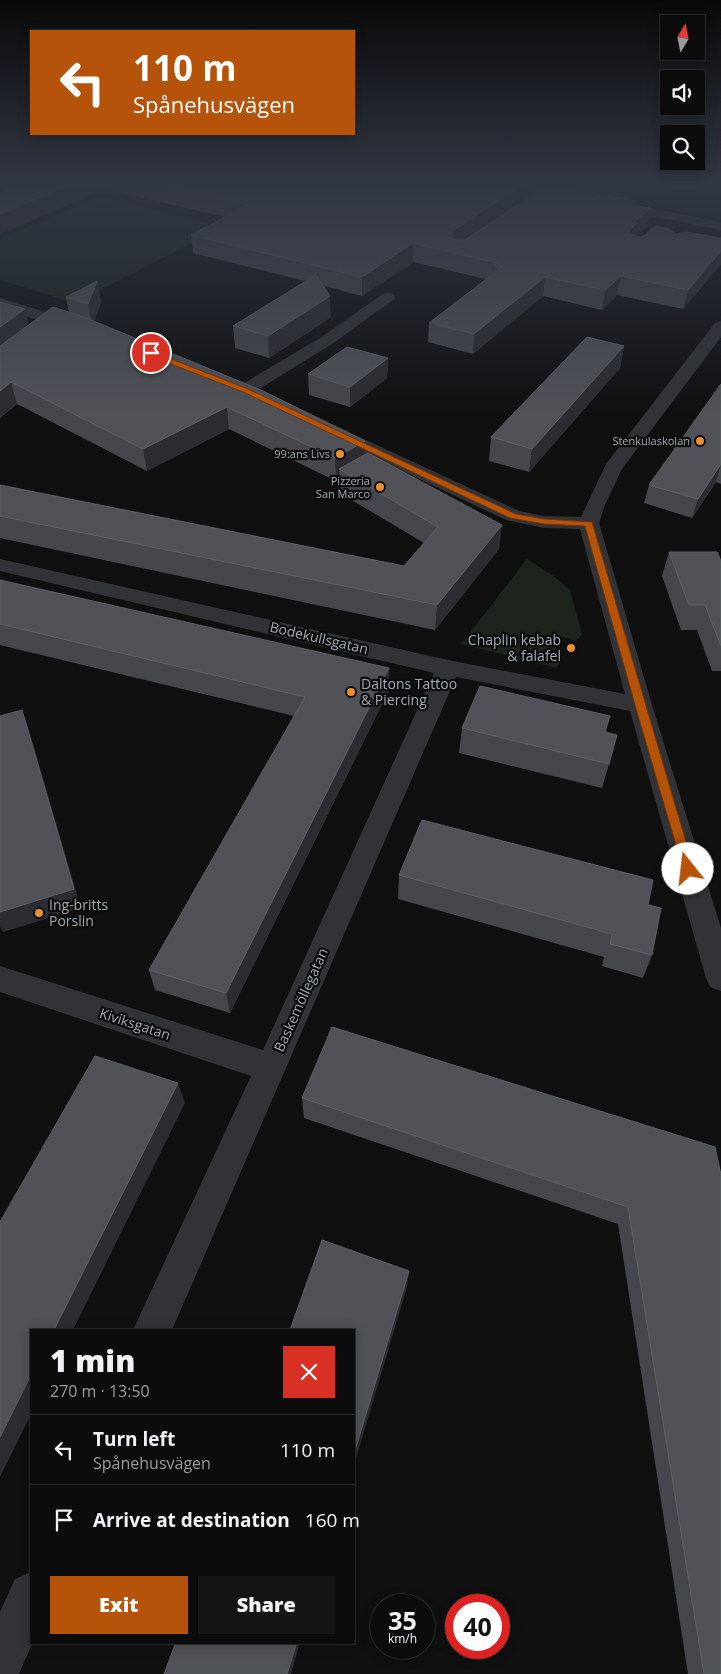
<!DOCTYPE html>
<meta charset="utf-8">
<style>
body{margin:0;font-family:"Open Sans",sans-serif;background:#151516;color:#f1f3f6;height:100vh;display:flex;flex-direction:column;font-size:19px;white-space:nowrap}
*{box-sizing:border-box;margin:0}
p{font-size:16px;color:#9a9b9d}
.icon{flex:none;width:28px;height:28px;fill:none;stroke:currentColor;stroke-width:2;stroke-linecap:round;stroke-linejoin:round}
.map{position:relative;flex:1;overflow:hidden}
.sheet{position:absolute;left:30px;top:1329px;width:325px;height:315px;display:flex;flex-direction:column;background:#0c0c0d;border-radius:0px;box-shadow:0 2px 12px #0003,0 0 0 1px #2c2c2e}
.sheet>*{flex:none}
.guide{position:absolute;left:30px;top:30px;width:325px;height:105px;border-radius:0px;box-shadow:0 2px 12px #0003,0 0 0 1px #2c2c2e;background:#b45309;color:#fff;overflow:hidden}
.needle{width:32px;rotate:10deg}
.buttons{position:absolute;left:660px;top:15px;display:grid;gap:10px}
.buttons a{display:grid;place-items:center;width:45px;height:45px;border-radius:0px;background:#0c0c0d;box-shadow:0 2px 12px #0003,0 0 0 1px #2c2c2e;font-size:25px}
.speed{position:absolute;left:370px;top:1594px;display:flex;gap:10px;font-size:25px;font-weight:700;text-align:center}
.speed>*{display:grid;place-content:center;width:65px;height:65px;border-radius:50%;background:#0c0c0d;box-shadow:0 2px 12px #0003,0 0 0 1px #2c2c2e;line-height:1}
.speed small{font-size:12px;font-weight:400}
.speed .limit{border:8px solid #d22;background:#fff;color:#111}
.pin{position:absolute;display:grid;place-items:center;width:42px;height:42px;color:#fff;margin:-21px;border:2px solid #fff;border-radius:50%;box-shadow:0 1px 5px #0007}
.me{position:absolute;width:55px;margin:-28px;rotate:344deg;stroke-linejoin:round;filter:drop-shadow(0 0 4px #0008)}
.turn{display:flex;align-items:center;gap:18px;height:105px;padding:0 20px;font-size:22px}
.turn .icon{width:65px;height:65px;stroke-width:2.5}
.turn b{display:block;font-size:35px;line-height:42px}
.round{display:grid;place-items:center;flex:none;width:52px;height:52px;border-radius:0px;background:#151516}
.headline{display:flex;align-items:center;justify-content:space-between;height:85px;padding:0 20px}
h1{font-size:30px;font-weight:800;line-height:38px}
.primary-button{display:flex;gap:10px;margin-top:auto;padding:10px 20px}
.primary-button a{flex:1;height:58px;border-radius:0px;background:#b45309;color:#fff;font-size:20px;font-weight:800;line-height:58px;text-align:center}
.primary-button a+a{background:#151516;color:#f1f3f6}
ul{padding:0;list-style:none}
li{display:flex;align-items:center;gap:15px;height:70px;padding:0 20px;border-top:1px solid #2c2c2e}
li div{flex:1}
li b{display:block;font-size:19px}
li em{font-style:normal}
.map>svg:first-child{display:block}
</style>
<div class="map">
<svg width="721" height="1674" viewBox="0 0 721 1674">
<rect width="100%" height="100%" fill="#101011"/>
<!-- green -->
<path fill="#1c241d" d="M 521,181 L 721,181 L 721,220 Z
M 100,196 L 223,227 L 75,303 L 0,280 L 0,239 Z
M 527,559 L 555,577 L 570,590 L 582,634 L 576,641 L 563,637 L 553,652 L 563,656 L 557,668 L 461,644 Z"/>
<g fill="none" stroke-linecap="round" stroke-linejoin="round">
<!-- minor -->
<path fill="#313336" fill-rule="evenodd" d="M 490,181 L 513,181 L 721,222 L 721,230 L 496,185 Z
M 388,293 L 393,294 L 395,297 L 393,300 L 332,344 L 251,394 L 245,395 L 239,394 L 236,390 L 239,386 L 320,338 L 383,294 Z
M 0,298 L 83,324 L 85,327 L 83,330 L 77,332 L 0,308 Z
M 721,321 L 721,337 L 622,469 L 604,507 L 599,523 L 652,705 L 721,928 L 721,991 L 710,987 L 706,978 L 630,711 L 456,677 L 172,1330 L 133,1330 L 251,1076 L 0,992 L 0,966 L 263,1050 L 434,673 L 0,571 L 0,559 L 448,660 L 625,694 L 580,529 L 544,528 L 506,520 L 326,435 L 323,431 L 326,427 L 332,426 L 338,427 L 519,511 L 544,516 L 581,517 L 606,464 L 715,323 Z
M 31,1572 L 31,1642 L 33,1642 L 19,1674 L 0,1674 L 0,1612 L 15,1579 Z"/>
</g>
<!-- wall -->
<path fill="#46474c" d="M 0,181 L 531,181 L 529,197 L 637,205 L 647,226 L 635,236 L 637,237 L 676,234 L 721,238 L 721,264 L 683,309 L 617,295 L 602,310 L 543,296 L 473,354 L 428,342 L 429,323 L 486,279 L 413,262 L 362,296 L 324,286 L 331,317 L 269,358 L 235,348 L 233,326 L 305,281 L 193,253 L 191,235 L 225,217 L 105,189 L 0,234 Z
M 97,281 L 101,302 L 94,321 L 365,455 L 499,549 L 435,630 L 0,538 L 0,485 L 404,566 L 424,543 L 340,493 L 340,479 L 336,481 L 229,429 L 147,471 L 17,404 L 0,418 L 0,302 L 29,325 L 69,313 L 66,297 Z
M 624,346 L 620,368 L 529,472 L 489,461 L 491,437 Z
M 388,358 L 387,378 L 350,407 L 309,395 L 308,374 Z
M 721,384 L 721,484 L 716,482 L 692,518 L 644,503 L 649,485 Z
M 669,552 L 721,561 L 721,671 L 712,671 L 697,630 L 681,630 L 662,576 Z
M 0,580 L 389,690 L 230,1013 L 155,990 L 149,970 L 294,716 L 0,645 Z
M 610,716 L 605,732 L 609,764 L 602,788 L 459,753 L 462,728 Z
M 399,875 L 648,905 L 652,955 L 643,978 L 602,966 L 604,957 L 398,899 Z
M 302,1098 L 715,1147 L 721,1674 L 688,1674 L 618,1224 L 304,1118 Z"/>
<!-- shaded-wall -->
<path fill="#2c2d30" d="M 0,181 L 45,181 L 0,199 Z
M 81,181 L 104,181 L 105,189 L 0,234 L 0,214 Z
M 529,181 L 531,181 L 529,197 L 452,249 L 451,237 L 453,231 Z
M 651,208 L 647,226 L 634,237 L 625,249 L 629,231 L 634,222 Z
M 413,243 L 413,262 L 362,296 L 362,277 Z
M 721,251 L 721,264 L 683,309 L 688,290 Z
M 621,276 L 617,295 L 602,310 L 605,290 Z
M 545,277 L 543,296 L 473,354 L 474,334 Z
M 97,281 L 101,302 L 93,326 L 88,304 Z
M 330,296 L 331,317 L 269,358 L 268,336 Z
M 25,309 L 30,330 L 0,353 L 0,327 Z
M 624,346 L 620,368 L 529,472 L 532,449 Z
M 388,358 L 387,378 L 350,407 L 350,387 Z
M 11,382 L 17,404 L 0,418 L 0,391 Z
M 227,407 L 229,429 L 147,471 L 143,449 Z
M 365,441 L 365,463 L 339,469 L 340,479 L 336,481 L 335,458 Z
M 721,464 L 716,482 L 692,518 L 698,499 Z
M 502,525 L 499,549 L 435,630 L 437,605 Z
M 389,668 L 389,690 L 230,1013 L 226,993 Z
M 22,710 L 29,730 L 81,908 L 3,932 L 0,927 L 0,912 Z
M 178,1083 L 185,1103 L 73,1330 L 54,1330 Z
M 409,1271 L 407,1287 L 354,1465 L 354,1454 Z
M 31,1375 L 31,1414 L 0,1477 L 0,1437 Z
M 297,1642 L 300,1642 L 291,1674 L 287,1674 Z"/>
<!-- building -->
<path fill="#505257" stroke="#5c6065" d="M 30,181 L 81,181 L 0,214 L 0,193 Z
M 141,181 L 529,181 L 453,231 L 451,237 L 454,240 L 465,240 L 549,184 L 637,201 L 633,205 L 651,208 L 634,222 L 637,223 L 629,231 L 630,233 L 637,237 L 644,236 L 655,226 L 668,228 L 676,234 L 685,232 L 721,238 L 721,251 L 688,290 L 621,276 L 605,290 L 545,277 L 474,334 L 429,323 L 502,267 L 495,265 L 497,263 L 413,243 L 362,277 L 191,235 L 248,205 Z
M 316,275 L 330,296 L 268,336 L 233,326 Z
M 97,281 L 88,304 L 66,297 Z
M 0,302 L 25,309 L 0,327 Z
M 53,307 L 84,317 L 263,391 L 365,441 L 335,458 L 227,407 L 143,449 L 11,382 L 0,391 L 0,346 Z
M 587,337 L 624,346 L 532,449 L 491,437 Z
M 347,347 L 388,358 L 350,387 L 308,374 Z
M 721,384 L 721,464 L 698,499 L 649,485 Z
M 368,453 L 502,525 L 437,605 L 0,516 L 0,485 L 404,566 L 438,527 L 339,469 Z
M 669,552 L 717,552 L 721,561 L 721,646 L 705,605 L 689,605 Z
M 0,580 L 389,668 L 226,993 L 149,970 L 305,697 L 0,624 Z
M 480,686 L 610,716 L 605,732 L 617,735 L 609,764 L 462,728 Z
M 22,710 L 74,889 L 0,912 L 0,716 Z
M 422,820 L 653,880 L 648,905 L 661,908 L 652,955 L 610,944 L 612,934 L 399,875 Z
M 332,1027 L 715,1147 L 721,1175 L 721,1674 L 704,1674 L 628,1207 L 302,1098 Z
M 95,1056 L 178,1083 L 54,1330 L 31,1330 L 31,1375 L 0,1437 L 0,1222 Z
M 322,1240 L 409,1271 L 354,1454 L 354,1330 L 290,1330 Z
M 176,1642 L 297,1642 L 287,1674 L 164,1674 Z"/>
<!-- sky -->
<linearGradient id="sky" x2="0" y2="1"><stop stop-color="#090909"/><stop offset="0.44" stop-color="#313743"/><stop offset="1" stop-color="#313743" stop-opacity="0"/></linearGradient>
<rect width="721" height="415" fill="url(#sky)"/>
<!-- route -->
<path fill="#b45309" stroke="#753606" d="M 151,351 L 248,389 L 516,514 L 544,519 L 592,522 L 694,869 L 693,872 L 688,874 L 683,869 L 635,705 L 585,526 L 544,524 L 510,518 L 243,392 L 148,355 L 148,353 Z"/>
<!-- markers -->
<g fill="#eb902e" stroke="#0b0b0c" stroke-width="2">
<circle cx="700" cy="441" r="5"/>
<circle cx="340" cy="454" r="5"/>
<circle cx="380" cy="487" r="5"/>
<circle cx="571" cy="648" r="5"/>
<circle cx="351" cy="692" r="5"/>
<circle cx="39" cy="913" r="5"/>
</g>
<g text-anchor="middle" stroke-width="4.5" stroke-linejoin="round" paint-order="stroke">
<!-- far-poi labels -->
<g font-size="11" fill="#a1a9b2" stroke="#0b0b0c" text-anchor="end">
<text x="690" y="445">Stenkulaskolan</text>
<text x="330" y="458">99:ans Livs</text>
<text x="370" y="485">Pizzeria<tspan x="370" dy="13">San Marco</tspan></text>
</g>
<!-- street labels -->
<g font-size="14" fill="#a1a9b2" stroke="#0b0b0c">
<text transform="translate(319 638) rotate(13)" y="5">Bodekullsgatan</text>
<text transform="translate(301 1000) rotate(-66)" y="5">Baskemöllegatan</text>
<text transform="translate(135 1024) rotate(18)" y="5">Kiviksgatan</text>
</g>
<!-- poi labels -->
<g font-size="14" fill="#a1a9b2" stroke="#0b0b0c" text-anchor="start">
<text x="561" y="645" text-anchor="end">Chaplin kebab<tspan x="561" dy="16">&amp; falafel</tspan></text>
<text x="361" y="689">Daltons Tattoo<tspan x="361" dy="16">&amp; Piercing</tspan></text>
<text x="49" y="910">Ing-britts<tspan x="49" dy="16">Porslin</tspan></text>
</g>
</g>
</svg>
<div class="buttons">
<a><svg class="needle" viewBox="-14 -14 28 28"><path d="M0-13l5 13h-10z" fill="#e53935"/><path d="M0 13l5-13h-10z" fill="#9a9b9d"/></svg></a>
<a><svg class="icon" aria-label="sound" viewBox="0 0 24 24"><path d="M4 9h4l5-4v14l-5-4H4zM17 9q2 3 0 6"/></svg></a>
<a><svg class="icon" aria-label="search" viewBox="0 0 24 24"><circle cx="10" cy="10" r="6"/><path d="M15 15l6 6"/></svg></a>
</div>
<div class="speed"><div>35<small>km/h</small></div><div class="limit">40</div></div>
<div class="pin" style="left:151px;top:353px;background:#d93025"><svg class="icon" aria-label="arrive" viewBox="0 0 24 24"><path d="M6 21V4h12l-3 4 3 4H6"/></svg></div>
<svg class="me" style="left:688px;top:869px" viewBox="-20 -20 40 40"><circle r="19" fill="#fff"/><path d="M0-13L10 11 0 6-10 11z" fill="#b45309"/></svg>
<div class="guide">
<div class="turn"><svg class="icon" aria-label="left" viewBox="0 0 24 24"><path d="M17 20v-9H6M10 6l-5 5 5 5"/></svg><div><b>110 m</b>Spånehusvägen</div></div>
</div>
<section class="sheet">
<div class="headline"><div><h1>1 min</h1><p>270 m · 13:50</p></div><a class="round" style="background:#d93025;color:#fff"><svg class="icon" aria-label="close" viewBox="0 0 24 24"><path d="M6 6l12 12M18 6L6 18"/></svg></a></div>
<ul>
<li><svg class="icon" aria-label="left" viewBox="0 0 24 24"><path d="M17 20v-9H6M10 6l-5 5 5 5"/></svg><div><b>Turn left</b><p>Spånehusvägen</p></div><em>110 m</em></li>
<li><svg class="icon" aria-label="arrive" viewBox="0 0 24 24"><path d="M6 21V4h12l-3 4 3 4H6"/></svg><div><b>Arrive at destination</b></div><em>160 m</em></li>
</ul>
<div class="primary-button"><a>Exit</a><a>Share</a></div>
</section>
</div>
